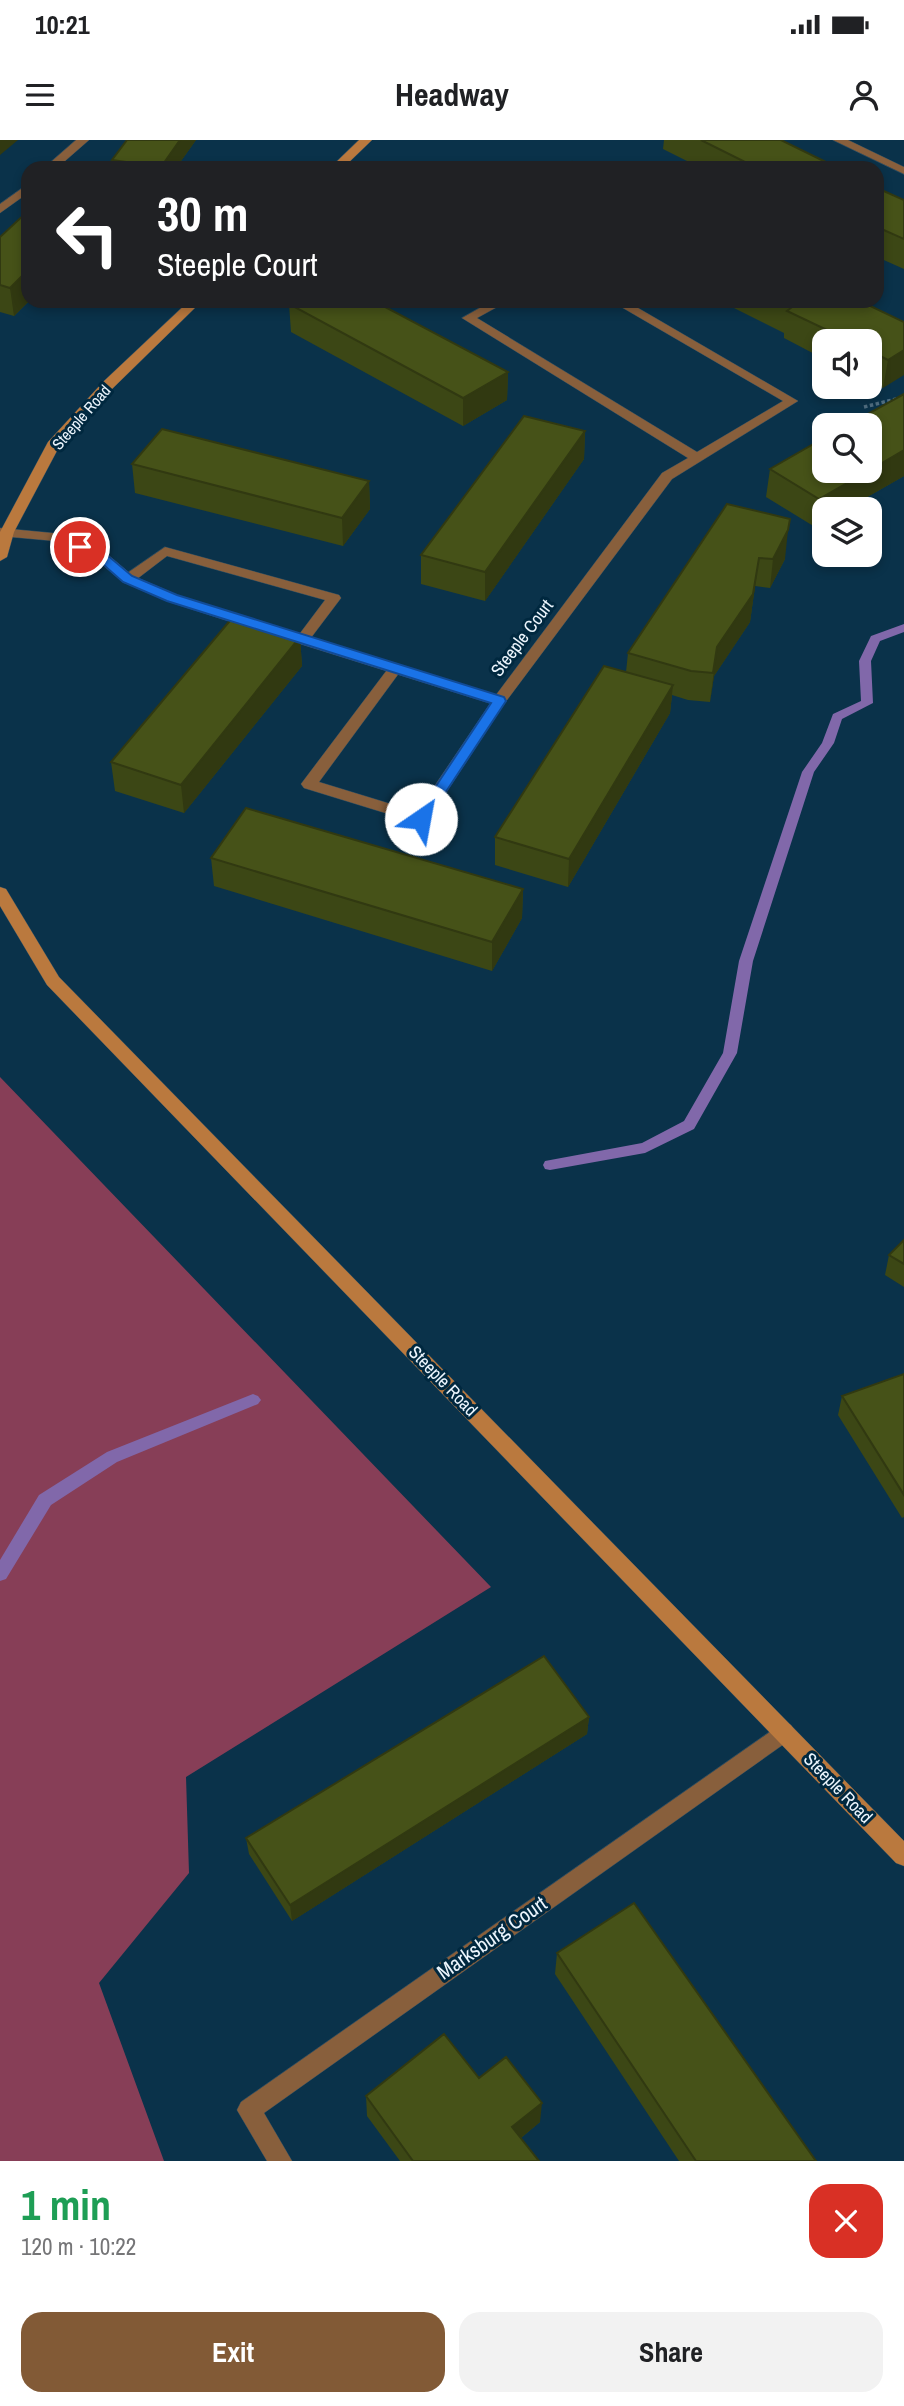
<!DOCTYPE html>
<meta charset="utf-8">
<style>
body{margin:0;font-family:"Archivo Narrow",sans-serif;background:#f2f2f2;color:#202124;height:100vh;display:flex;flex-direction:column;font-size:26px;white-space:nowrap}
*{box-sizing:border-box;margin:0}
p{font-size:23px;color:#757577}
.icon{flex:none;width:38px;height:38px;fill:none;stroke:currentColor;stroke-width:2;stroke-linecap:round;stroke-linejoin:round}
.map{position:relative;height:2021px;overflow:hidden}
.panel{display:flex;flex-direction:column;background:#fff;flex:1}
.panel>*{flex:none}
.top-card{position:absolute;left:21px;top:21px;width:863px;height:147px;border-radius:21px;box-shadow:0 4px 10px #0003;background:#202124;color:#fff;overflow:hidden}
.controls{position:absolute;left:812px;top:189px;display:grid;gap:14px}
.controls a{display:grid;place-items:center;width:70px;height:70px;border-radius:14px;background:#fff;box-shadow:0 4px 10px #0003;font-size:35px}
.pin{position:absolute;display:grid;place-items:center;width:60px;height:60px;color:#fff;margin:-30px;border:4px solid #fff;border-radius:50%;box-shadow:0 2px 7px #0007}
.me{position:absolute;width:77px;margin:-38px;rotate:33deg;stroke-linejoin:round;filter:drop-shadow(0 0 5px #0008)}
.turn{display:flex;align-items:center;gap:24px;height:147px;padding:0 21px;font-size:32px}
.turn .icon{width:91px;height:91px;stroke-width:2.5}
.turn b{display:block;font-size:49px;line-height:60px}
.round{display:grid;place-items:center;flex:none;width:74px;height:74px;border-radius:21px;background:#f2f2f2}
.headline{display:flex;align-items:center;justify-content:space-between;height:119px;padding:0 21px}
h1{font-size:42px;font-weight:800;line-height:52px;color:#1e9e55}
.cta{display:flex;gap:14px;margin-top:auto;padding:14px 21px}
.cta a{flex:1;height:80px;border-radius:21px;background:#825a36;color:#fff;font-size:28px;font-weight:800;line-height:80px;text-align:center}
.cta a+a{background:#f2f2f2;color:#202124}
.status{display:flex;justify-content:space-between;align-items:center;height:49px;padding:0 35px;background:#fff;direction:ltr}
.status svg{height:19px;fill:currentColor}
header{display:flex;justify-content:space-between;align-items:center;height:91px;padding:0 21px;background:#fff;font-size:32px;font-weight:800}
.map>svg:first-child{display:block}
</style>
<div class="status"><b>10:21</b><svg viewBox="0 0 49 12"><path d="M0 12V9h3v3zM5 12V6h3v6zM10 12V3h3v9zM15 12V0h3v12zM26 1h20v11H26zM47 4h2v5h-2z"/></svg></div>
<header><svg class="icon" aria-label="menu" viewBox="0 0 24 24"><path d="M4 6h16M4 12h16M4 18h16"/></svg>Headway<svg class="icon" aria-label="person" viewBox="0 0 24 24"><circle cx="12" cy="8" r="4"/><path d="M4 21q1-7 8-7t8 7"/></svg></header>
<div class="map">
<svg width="904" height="2021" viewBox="0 0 904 2021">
<rect width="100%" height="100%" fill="#0a324a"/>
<!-- forest -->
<path fill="#873e57" d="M 0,937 L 491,1447 L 186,1637 L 189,1733 L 99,1843 L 164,2021 L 0,2021 Z"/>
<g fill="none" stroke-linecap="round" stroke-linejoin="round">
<!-- stream -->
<path fill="#8168aa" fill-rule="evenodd" d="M 904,484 L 904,492 L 880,501 L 871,521 L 873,563 L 842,579 L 834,603 L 814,632 L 753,821 L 737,913 L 694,989 L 645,1013 L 550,1030 L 545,1029 L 543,1025 L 545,1021 L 642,1003 L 684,981 L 723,913 L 739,821 L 802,632 L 822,603 L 833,574 L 861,561 L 859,521 L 871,496 Z
M 253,1254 L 258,1256 L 261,1260 L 258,1264 L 117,1322 L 51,1365 L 6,1439 L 0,1441 L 0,1420 L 39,1355 L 107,1312 Z"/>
<defs>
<path id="lane" d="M 165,407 L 339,455 L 341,458 L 307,503 L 297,503 L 295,500 L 325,460 L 167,416 L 133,442 L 123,442 L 123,436 Z
M 395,524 L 402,529 L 319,642 L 417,672 L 494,558 L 499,556 L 506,561 L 426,683 L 421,684 L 304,648 L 301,644 L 390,526 Z"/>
<path id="street" d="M 76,0 L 89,0 L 57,28 L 44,28 Z
M 833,0 L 848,0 L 904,27 L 904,34 Z
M 28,44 L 28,53 L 0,73 L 0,64 Z
M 492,161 L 508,161 L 477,178 L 697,312 L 783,261 L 611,161 L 626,161 L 798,261 L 672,339 L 504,564 L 499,566 L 275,496 L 273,493 L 275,490 L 285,490 L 496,555 L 662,333 L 688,318 L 462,178 Z
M 0,388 L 63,394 L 107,414 L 133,436 L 177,455 L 258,482 L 260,485 L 253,489 L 167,461 L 123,442 L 97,420 L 55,401 L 0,396 Z
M 784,1582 L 791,1585 L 795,1592 L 791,1599 L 264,1973 L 292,2021 L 267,2021 L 237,1970 L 241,1962 Z"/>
<path id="secondary" d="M 359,0 L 372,0 L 343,28 L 330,28 Z
M 189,161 L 202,161 L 113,248 L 59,307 L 14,392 L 7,417 L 0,421 L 0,392 L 48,302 L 103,242 Z
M 0,747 L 6,749 L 59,837 L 904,1701 L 904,1726 L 896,1723 L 47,845 L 0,766 Z"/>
</defs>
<!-- lane casing -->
<use href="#lane" stroke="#2a4d63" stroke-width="1"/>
<!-- street casing -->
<use href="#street" stroke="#2a4d63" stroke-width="1"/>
<!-- secondary casing -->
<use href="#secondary" stroke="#2a4d63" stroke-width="1"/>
<!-- path -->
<path stroke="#506e81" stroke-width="3.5" stroke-dasharray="3.5 2.5" stroke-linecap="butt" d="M 864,267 L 904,257"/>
<!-- lane -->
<use href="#lane" fill="#885f3c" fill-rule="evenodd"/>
<!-- street -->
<use href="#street" fill="#885f3c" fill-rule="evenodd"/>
<!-- secondary -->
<use href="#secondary" fill="#ba793e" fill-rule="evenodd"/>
</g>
<!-- wall -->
<path fill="#3c4715" d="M 127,0 L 196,0 L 176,28 L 113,28 L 112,20 Z
M 664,0 L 781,0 L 838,28 L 701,28 L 663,9 Z
M 877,48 L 904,60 L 904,129 L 877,117 Z
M 0,97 L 29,161 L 14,176 L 0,172 Z
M 720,161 L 860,161 L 904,182 L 883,248 L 870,241 L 870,201 L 824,201 L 824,219 L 784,198 L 784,193 Z
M 289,164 L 508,232 L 507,260 L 463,286 L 291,192 Z
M 904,254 L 904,336 L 815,387 L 766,357 L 770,329 Z
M 585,291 L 584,319 L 485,461 L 421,444 L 421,415 Z
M 132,324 L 369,341 L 370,369 L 343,406 L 135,353 Z
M 727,364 L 785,419 L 770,448 L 755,446 L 750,482 L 714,536 L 710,562 L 688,560 L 672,555 L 670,573 L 568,747 L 495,725 L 495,697 L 626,532 L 628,513 Z
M 300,497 L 302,526 L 184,673 L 115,651 L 111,622 Z
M 211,718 L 523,749 L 522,778 L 492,831 L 214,746 Z
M 904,1100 L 904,1147 L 885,1135 L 889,1115 Z
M 904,1234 L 904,1377 L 902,1378 L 838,1275 L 842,1256 Z
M 589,1577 L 587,1594 L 292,1781 L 249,1714 L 246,1698 Z
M 557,1813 L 816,2021 L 679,2021 L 555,1834 Z
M 479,1938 L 540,1982 L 521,1998 L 539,2021 L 400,2021 L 367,1976 L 366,1956 Z"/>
<!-- shaded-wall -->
<path fill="#313911" d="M 0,0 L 18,0 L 0,15 Z
M 180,0 L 196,0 L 176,28 L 161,28 Z
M 28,130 L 29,161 L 14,176 L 10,148 Z
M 904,210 L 904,235 L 883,248 L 888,220 Z
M 508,232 L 507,260 L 463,286 L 463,258 Z
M 585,291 L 584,319 L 485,461 L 485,432 Z
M 904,310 L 904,336 L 846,369 L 824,369 L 824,382 L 815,387 L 819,359 L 868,331 L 870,331 L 870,330 Z
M 369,341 L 370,369 L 343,406 L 342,378 Z
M 788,390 L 785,419 L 770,448 L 773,419 Z
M 759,418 L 750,482 L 714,536 L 710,562 L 717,507 Z
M 300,497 L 302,526 L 184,673 L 181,645 Z
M 673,545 L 670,573 L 568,747 L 569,719 Z
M 523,749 L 522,778 L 492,831 L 492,802 Z
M 589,1577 L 587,1594 L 292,1781 L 290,1765 Z
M 542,1963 L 540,1982 L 511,2006 L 512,1987 Z"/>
<!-- building -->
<path fill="#465218" stroke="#313911" stroke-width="2" d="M 127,0 L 180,0 L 161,27 L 112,20 Z
M 701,0 L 781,0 L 838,28 L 757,28 Z
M 572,22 L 585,28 L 562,28 Z
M 877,48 L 904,60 L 904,99 L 877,87 Z
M 28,71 L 28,130 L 10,148 L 0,145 L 0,97 Z
M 294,161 L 374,161 L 508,232 L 463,258 L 289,164 Z
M 779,161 L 860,161 L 904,182 L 904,210 L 888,220 L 870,211 L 870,201 L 850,201 L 787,171 L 792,167 Z
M 904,254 L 904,310 L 870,330 L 870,285 L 848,285 Z
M 524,276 L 585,291 L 485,432 L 421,415 Z
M 162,289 L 369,341 L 342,378 L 132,324 Z
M 824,298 L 824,331 L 868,331 L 819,359 L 770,329 Z
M 727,364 L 790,379 L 788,390 L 773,419 L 759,418 L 753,454 L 717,507 L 713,533 L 691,531 L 628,513 Z
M 233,477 L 300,497 L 181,645 L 111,622 Z
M 604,526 L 673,545 L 569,719 L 495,697 Z
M 246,668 L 523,749 L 492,802 L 211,718 Z
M 904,1100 L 904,1124 L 889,1115 Z
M 904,1234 L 904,1355 L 842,1256 Z
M 544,1516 L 589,1577 L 290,1765 L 246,1698 Z
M 634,1763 L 816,2021 L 696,2021 L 557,1813 Z
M 444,1894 L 479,1938 L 506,1917 L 542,1963 L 512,1987 L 539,2021 L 413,2021 L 366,1956 Z"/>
<!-- route -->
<path fill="#1a73e8" stroke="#114b97" stroke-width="2" d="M 80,403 L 106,414 L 132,436 L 177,455 L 504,557 L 506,561 L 426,682 L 416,682 L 416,676 L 491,563 L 167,461 L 123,442 L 97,419 L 75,410 L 75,404 Z"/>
<g text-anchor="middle" stroke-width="6" stroke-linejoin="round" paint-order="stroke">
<!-- far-street labels -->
<g font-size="16" fill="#ebf5fd" stroke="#00283f">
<text transform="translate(81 277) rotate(-49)" y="6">Steeple Road</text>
</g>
<!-- street labels -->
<g font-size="18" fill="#ebf5fd" stroke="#00283f">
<text transform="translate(522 498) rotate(-53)" y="6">Steeple Court</text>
<text transform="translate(443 1241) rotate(46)" y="6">Steeple Road</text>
<text transform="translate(838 1648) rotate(46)" y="6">Steeple Road</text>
</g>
<!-- near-street labels -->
<g font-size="21" fill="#ebf5fd" stroke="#00283f">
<text transform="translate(492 1798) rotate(-35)" y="7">Marksburg Court</text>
</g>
</g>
</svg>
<div class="controls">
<a><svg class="icon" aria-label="sound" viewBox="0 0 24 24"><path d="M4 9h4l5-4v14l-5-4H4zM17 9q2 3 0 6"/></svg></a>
<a><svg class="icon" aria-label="search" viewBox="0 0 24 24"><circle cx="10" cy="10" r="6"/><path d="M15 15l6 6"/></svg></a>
<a><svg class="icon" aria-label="layers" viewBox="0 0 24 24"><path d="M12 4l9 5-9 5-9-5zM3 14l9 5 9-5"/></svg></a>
</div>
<div class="pin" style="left:80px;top:407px;background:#d93025"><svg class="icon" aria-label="arrive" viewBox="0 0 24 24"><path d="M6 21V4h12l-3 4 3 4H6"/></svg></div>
<svg class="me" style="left:421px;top:679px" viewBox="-20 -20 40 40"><circle r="19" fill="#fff"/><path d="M0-13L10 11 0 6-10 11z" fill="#1a73e8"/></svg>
<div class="top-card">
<div class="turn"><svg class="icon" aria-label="left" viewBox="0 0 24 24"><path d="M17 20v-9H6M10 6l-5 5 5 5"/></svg><div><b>30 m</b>Steeple Court</div></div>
</div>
</div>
<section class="panel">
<div class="headline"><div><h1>1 min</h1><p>120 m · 10:22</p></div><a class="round" style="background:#d93025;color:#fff"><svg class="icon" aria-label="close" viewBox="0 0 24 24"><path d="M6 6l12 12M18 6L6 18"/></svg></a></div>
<div class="cta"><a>Exit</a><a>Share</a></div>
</section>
